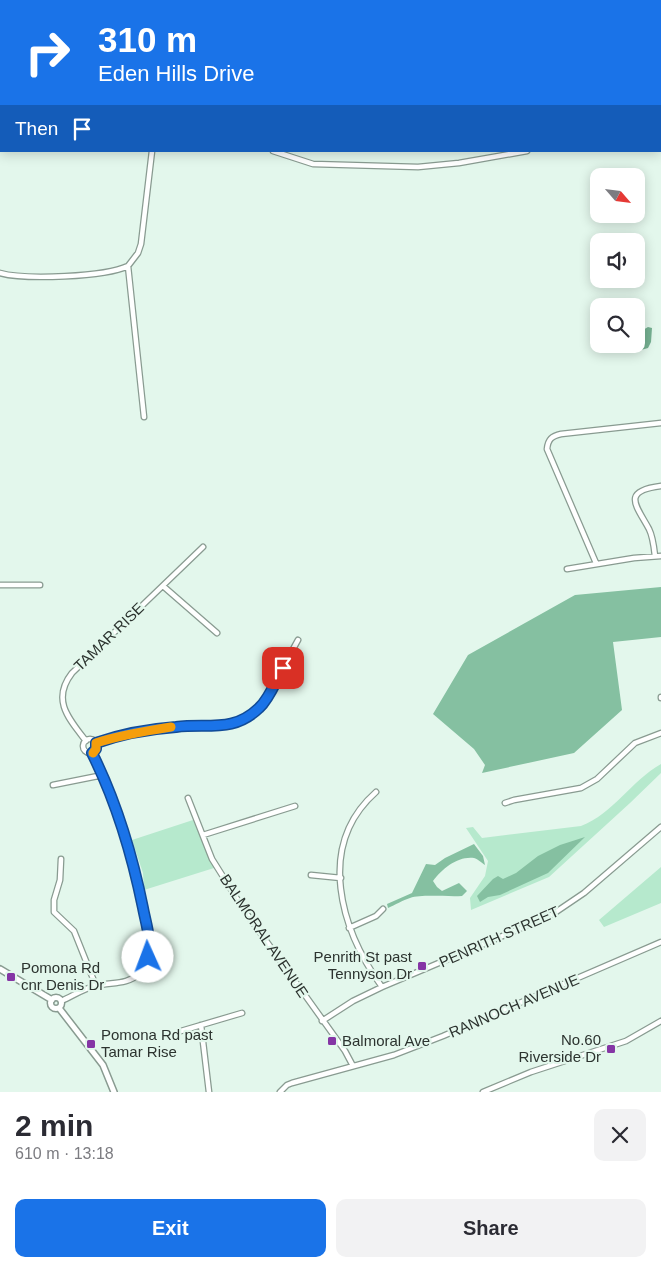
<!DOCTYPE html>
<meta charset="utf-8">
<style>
body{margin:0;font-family:Helvetica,sans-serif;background:#f2f2f3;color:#2b2b33;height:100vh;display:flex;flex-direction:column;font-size:19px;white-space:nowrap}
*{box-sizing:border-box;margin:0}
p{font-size:16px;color:#7c7c81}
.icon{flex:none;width:28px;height:28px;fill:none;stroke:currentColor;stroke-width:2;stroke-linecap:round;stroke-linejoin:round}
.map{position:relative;height:1092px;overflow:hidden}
.panel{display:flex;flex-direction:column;background:#fff;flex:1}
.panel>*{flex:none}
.banner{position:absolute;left:0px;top:0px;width:661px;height:152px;box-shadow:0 2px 12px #0003;background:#1a73e8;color:#fff;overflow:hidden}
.needle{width:32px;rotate:118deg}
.buttons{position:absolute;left:590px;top:168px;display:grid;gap:10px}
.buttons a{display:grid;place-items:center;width:55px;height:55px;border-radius:10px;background:#fff;box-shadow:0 2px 12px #0003;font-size:25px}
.pin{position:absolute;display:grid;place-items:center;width:42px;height:42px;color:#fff;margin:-21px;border-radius:10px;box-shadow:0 2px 8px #0006}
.me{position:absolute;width:55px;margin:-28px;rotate:358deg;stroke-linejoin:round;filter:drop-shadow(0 0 4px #0008)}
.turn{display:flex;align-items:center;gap:18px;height:105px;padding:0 15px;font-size:22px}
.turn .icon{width:65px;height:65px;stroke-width:2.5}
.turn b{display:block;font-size:35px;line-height:42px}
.then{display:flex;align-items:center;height:48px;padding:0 15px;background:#0003;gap:10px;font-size:19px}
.round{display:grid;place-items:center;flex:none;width:52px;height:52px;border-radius:10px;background:#f2f2f3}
.overview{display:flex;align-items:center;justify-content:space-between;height:85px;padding:0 15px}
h1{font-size:30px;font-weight:600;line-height:38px}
.button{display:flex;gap:10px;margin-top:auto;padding:10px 15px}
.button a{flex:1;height:58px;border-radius:10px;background:#1a73e8;color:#fff;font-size:20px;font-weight:600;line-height:58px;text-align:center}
.button a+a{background:#f2f2f3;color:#2b2b33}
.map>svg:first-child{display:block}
</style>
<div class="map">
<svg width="661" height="1092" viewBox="0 0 661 1092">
<rect width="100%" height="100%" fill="#e3f7ec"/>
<!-- green -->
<path fill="#b6e9cd" d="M 661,764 L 661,773 L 630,803 L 549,877 L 471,910 L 470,898 L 485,876 L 488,861 L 466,828 L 473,827 L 482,838 L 581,826 C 613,814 632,780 661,764 Z
M 193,820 L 214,868 L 144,890 L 143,873 L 132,840 Z
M 661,867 L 661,903 L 604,927 L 599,920 Z"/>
<!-- forest -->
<path fill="#85c0a1" d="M 661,587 L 661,637 L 613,642 L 622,710 L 574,753 L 482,773 L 485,765 L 474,749 L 433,714 L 468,655 L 575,595 Z
M 585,837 L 548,873 L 500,895 L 488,897 L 480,902 L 477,896 L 493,879 L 498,876 L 503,879 L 516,873 L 538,856 L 560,845 Z
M 474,844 L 483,856 L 485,865 C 482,863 478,859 474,858 C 458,856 443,868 433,881 L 437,887 L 442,891 L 459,883 L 467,891 L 462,896 C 447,897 422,894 410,898 C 403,900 395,905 388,908 L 387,904 L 412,893 L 426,864 L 435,865 L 445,858 Z"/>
<!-- water -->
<path fill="#76b192" d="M 648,327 L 652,328 L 651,342 L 648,348 L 641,350 L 633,344 L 636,344 L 636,334 Z"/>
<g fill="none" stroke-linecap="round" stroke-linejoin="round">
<defs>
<path id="minor" d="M 134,0 L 135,1
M 660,143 L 661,143
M 273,151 L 313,164 L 418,167 L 459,163 L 527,151
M 0,273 C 25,280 105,277 128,266
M 144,417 L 128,266 L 138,253 L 141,244 L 152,151
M 655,556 C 654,547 653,537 649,529 C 636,505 621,491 661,486
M 596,563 L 547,449 C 548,439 552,436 561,434 L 661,423
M 567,569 L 634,558 L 661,556
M 0,585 L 40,585
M 163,586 L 217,633
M 661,697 L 661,698
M83 746a7 7 0 1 1 14 0a7 7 0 1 1-14 0Z
M 86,741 C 69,719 51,700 72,673 L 203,547
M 96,743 L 119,736 L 176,727 L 223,725 L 239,723 L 262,706 L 298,640
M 53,785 L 103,775
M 376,792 C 315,846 341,930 382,987
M 188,798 L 212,859 L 244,910 L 345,1051 L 353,1066
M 505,803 L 514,800 L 581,788 L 597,779 L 635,743 L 661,733
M 203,835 L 295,806
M 61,859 L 60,880 L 54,900 L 54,912 L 74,931 L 96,986
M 311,875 L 341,878
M 349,928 L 376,916 L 383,909
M 61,1001 C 73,996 84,988 96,986 C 111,982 127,985 139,974 C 145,967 149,958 150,950 C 150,936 145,921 143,908 C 132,854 117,803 93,753
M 322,1021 L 353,1001 L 382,987 L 550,916 L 584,893 L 661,827
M 201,1025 L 209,1092
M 181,1031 L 242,1013
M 280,1092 L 287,1085 L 292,1083 L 394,1055 L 443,1036 L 661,942
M 483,1092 L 531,1072 L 626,1041 L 661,1021"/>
<path id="tertiary" d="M 0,969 L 52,1000
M50.5 1003a5.5 5.5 0 1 1 11 0a5.5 5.5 0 1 1-11 0Z
M 59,1008 L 103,1065 L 114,1092"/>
</defs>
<!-- minor casing -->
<use href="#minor" stroke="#899b91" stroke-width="7"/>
<!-- tertiary casing -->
<use href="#tertiary" stroke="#899b91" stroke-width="8"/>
<!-- minor -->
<use href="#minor" stroke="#fff" stroke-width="4.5"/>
<!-- tertiary -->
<use href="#tertiary" stroke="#fff" stroke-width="5"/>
</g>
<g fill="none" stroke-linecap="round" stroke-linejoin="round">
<defs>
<path id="route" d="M 148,957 C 152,941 146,924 143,908 C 132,854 117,803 92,753 L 96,749 L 96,743 C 121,734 149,729 176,727 C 208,723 233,733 259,708 C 270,698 276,680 283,668"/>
</defs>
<!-- route casing -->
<use href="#route" stroke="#114b97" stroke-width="12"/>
<!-- route -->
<use href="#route" stroke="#1a73e8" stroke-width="9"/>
<!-- slow -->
<path stroke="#f59e0b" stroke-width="9" d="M 93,753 L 96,749 L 96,743 C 120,735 145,731 171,727"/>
</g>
<!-- markers -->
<g fill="#8535a5" stroke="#e3f7ec" stroke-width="2">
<rect x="417" y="961" width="10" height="10" rx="2.5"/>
<rect x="6" y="972" width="10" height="10" rx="2.5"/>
<rect x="327" y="1036" width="10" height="10" rx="2.5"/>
<rect x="86" y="1039" width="10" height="10" rx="2.5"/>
<rect x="606" y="1044" width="10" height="10" rx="2.5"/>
</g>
<g text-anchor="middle" stroke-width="4.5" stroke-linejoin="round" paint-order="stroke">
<!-- street labels -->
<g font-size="15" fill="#2c332f" stroke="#e3f7ec">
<text transform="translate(109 637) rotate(-44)" y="5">TAMAR RISE</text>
<text transform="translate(264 936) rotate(56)" y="5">BALMORAL AVENUE</text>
<text transform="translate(499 937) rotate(-24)" y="5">PENRITH STREET</text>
<text transform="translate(514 1006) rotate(-23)" y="5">RANNOCH AVENUE</text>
</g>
<!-- poi labels -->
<g font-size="15" fill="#2c332f" stroke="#e3f7ec" text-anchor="start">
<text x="412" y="962" text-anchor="end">Penrith St past<tspan x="412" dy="17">Tennyson Dr</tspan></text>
<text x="21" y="973">Pomona Rd<tspan x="21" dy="17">cnr Denis Dr</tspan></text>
<text x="101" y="1040">Pomona Rd past<tspan x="101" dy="17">Tamar Rise</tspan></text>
<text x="601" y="1045" text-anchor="end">No.60<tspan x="601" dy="17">Riverside Dr</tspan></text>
<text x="342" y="1046">Balmoral Ave</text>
</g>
</g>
</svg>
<div class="buttons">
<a><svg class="needle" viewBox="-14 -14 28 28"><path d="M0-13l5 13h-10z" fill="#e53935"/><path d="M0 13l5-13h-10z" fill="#7c7c81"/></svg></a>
<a><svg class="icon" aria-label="sound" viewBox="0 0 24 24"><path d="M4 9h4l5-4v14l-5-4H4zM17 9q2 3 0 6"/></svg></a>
<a><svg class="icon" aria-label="search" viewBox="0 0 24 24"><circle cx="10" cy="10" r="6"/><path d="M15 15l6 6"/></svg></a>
</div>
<div class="pin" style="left:283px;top:668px;background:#d93025"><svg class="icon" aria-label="arrive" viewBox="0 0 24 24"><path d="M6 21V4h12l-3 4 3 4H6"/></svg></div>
<svg class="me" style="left:148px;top:957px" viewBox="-20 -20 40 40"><circle r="19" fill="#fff"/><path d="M0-13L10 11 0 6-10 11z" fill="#1a73e8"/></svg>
<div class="banner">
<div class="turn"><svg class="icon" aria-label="right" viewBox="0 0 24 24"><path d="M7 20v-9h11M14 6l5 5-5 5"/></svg><div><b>310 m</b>Eden Hills Drive</div></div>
<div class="then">Then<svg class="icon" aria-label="arrive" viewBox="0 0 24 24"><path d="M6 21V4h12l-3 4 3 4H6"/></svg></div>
</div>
</div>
<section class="panel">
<div class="overview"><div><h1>2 min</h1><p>610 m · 13:18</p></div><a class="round"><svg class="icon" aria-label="close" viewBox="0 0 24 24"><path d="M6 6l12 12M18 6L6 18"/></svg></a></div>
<div class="button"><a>Exit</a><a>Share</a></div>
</section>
